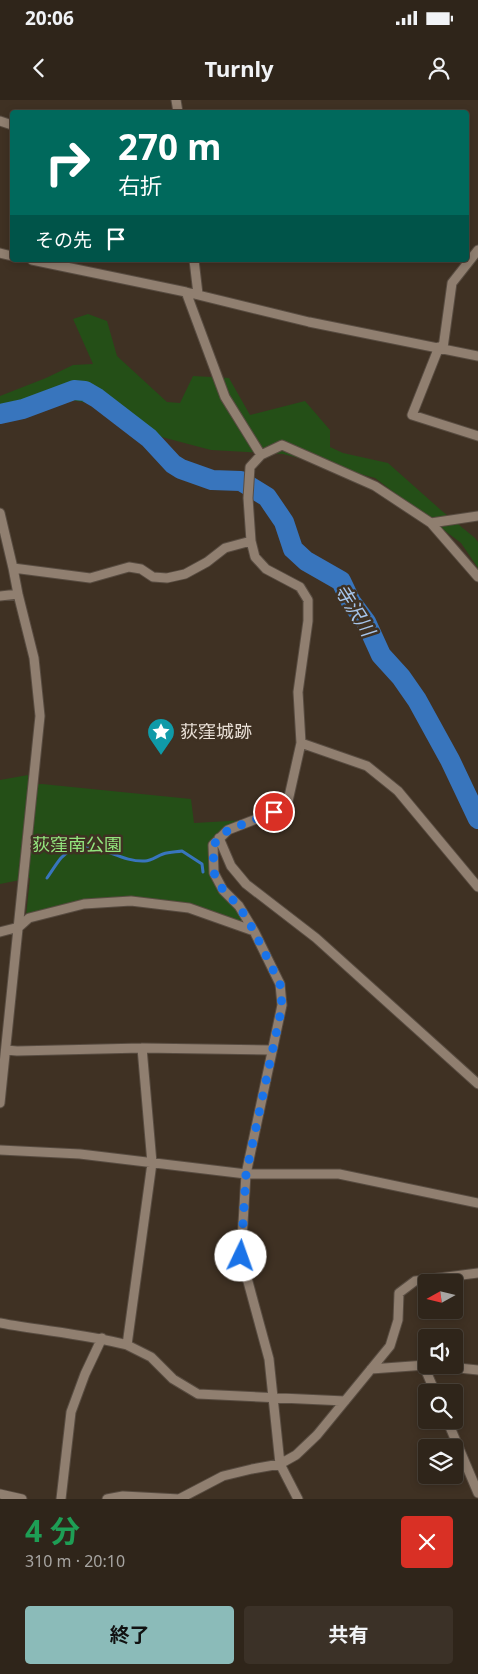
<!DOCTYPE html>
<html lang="ja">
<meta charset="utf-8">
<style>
body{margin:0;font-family:"Noto Sans","Noto Sans JP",sans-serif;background:#3b3127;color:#f1f3f6;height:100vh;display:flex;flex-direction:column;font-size:19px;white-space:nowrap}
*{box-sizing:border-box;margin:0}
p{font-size:16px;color:#a7a5a2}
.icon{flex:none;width:28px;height:28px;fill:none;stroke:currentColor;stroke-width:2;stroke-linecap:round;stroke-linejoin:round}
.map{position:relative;height:1399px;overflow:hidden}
.details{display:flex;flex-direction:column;background:#2f251a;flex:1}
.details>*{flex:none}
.guide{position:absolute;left:10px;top:10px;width:459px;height:152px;border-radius:5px;box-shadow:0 2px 8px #0003,0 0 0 1px #4a4239;background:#00695c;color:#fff;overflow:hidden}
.needle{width:32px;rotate:262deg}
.controls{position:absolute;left:418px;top:1174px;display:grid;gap:10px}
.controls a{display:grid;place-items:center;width:45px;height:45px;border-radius:5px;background:#2f251a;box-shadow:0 2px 8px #0003,0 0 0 1px #4a4239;font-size:25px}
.pin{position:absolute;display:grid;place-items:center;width:42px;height:42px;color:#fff;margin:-21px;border:2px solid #fff;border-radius:50%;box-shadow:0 1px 5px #0007}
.me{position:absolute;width:55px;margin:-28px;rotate:3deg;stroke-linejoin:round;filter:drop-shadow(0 0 4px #0008)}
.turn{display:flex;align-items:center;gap:18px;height:105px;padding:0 25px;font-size:22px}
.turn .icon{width:65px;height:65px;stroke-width:2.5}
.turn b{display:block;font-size:35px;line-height:42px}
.then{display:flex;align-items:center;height:48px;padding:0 25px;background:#0003;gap:10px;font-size:19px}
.round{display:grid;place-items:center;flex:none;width:52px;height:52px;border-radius:5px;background:#3b3127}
.overview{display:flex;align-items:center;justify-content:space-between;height:85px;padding:0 25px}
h1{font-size:30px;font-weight:700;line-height:38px;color:#1e9e55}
.primary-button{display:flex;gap:10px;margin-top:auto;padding:10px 25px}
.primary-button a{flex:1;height:58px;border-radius:5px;background:#8bbbb9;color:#111;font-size:20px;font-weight:700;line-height:58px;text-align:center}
.primary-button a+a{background:#3b3127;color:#f1f3f6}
.status{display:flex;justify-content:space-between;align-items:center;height:35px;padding:0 25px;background:#2f251a;direction:ltr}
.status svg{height:14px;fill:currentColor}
header{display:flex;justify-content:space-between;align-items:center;height:65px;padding:0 25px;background:#2f251a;font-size:22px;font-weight:700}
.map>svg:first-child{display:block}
</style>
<div class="status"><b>20:06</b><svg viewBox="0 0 49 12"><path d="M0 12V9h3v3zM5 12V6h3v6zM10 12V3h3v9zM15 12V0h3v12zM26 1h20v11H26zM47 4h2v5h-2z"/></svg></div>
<header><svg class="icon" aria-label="back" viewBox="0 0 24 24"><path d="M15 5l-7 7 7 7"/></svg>Turnly<svg class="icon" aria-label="person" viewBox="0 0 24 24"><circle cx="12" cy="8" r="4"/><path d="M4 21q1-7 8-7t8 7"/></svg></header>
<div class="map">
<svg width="478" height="1399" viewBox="0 0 478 1399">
<rect width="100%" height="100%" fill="#3f3123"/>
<!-- green -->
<path fill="#244f17" d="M 88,214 L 107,221 L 117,256 L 167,302 L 180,303 L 193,276 L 229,278 L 250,315 L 305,301 L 330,330 L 330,347 L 343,353 L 388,363 L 442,411 L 475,438 L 478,442 L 478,468 L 461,443 L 375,378 L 283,354 L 211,350 L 154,335 L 98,305 L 66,299 L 29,311 L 0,308 L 0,296 L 46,278 L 73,265 L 93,264 L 73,219 Z
M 28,675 L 28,685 L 42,684 L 191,699 L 194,723 L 247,720 L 227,727 L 209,743 L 211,777 L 223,796 L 237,808 L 243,821 L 241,824 L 188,804 L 128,797 L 65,804 L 26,816 L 30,778 L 0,784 L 0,680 Z"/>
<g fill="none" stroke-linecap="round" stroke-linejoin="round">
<!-- stream -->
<path stroke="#3875bd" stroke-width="3" d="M 47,778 C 52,771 56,764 61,758 C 86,730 115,763 145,761 C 151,761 157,756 163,754 C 169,752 176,752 182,751 L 202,764 L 203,772"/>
<!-- river -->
<path stroke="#3875bd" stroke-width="20" d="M 0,314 L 23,309 L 74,290 L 85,291 L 97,298 L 149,338 L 173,364 L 181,369 L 212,380 L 241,381 L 267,397 L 284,422 L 293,449 L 306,461 L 341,481 L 351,502 L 366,522 L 381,555 L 401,577 L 417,600 L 450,660 L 478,719"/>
<defs>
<path id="street" d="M 176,0 L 178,12
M 0,21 L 12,25
M 0,153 L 12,156
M 32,160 L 186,192 L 309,222 L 478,256
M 194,160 L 198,194
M 186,192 L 225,297 L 261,355
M 439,247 L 412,315 L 478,336
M 443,248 L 452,183 L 478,150
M 0,413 L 13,468 L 18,494 L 34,558 L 40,616 L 0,1003
M 431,423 L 478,416
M 13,468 L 90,478 L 129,467 L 141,469 L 153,477 L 167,478 L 185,474 L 207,462 L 225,448 L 251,441
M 0,496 L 18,494
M 301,643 L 367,666 L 398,691 L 478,787
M 219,738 L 231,766 L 246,784 L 316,838 L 478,984
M 0,832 L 19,827 L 29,818 L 84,804 L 131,801 L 189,808 L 254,831
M 6,950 L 17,951 L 142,948 L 271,950
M 0,1050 L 80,1054 L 246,1074 L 339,1074 L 478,1103
M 0,1223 C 42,1231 85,1234 127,1245 L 152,1063 L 142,948
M 127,1245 L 151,1257 L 173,1279 L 198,1294 L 345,1301
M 423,1264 L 435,1292
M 431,1265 L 478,1270
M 371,1269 L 426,1265
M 447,1320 L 478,1393
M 0,1394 L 22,1399
M 61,1399 L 71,1312 L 85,1274 L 102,1238
M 107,1399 L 123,1396 L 179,1399 L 223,1376 L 252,1369 L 280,1364 L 296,1355 L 317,1335 L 390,1246 L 398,1220 L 399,1193 L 415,1181 L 478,1173
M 298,1399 L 280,1364 L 269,1259 L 241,1156 L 246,1074 L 282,905 L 280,884 L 254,831 L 239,806 L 223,790 L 214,773 L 213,745 L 228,730 L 274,712 L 288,701 L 301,643 L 298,592 L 308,521 L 308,500 L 300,487 L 266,469 L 255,457 L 251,441 L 248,398 L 250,367 L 261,355 L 282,345 L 375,386 L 431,423 L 478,477"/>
</defs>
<!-- street casing -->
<use href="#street" stroke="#584c41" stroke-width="11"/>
<!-- street -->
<use href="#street" stroke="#907f70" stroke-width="9"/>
</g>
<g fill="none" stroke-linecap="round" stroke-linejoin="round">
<!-- route -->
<path stroke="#1a73e8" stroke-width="9" stroke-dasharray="0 16.2" d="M 241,1156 L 246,1074 L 282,906 L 280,884 L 254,831 L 239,806 L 223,790 L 214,773 L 213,745 L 228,730 L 274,712"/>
</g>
<!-- icons -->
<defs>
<symbol id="sight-pin" viewBox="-11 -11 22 30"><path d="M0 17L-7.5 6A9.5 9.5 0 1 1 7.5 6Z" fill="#0f9aa8" stroke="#3f3123"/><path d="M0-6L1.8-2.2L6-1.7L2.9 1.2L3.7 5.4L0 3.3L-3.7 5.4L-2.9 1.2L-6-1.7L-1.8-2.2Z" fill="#fff"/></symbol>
</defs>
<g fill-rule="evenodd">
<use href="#sight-pin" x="145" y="616" width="32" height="43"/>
</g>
<g text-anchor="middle" stroke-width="5" stroke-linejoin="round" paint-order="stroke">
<!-- poi labels -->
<g font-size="18" fill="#e8dfd6" stroke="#3f3123" text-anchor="start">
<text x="180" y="638">荻窪城跡</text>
</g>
<!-- park labels -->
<g font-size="18" fill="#93e57d" stroke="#3f3123">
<text x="77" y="751">荻窪南公園</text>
</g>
<!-- water labels -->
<g font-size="19" font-style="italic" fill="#a6c5eb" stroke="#3f3123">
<text transform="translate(355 510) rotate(58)" y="7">寺沢川</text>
</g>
</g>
</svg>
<div class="controls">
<a><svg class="needle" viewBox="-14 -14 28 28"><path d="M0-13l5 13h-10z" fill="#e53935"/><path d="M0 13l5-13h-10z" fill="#a7a5a2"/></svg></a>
<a><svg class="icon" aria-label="sound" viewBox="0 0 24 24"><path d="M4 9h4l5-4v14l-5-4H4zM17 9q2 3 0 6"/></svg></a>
<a><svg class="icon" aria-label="search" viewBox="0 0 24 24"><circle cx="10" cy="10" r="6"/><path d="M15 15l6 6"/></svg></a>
<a><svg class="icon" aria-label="layers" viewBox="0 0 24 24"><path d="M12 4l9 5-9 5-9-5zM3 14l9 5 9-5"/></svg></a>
</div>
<div class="pin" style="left:274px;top:712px;background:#d93025"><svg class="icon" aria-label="arrive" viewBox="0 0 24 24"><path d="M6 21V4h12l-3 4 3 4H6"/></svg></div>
<svg class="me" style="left:241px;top:1156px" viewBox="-20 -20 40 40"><circle r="19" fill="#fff"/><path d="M0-13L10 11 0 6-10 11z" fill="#1a73e8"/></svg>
<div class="guide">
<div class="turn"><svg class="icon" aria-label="right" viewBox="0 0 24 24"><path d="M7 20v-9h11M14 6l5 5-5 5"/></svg><div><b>270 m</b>右折</div></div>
<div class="then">その先<svg class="icon" aria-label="arrive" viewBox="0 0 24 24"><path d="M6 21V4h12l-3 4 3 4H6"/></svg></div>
</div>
</div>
<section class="details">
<div class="overview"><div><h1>4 分</h1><p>310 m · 20:10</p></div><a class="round" style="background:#d93025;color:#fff"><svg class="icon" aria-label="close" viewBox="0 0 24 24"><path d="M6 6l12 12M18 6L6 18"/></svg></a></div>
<div class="primary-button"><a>終了</a><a>共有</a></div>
</section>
